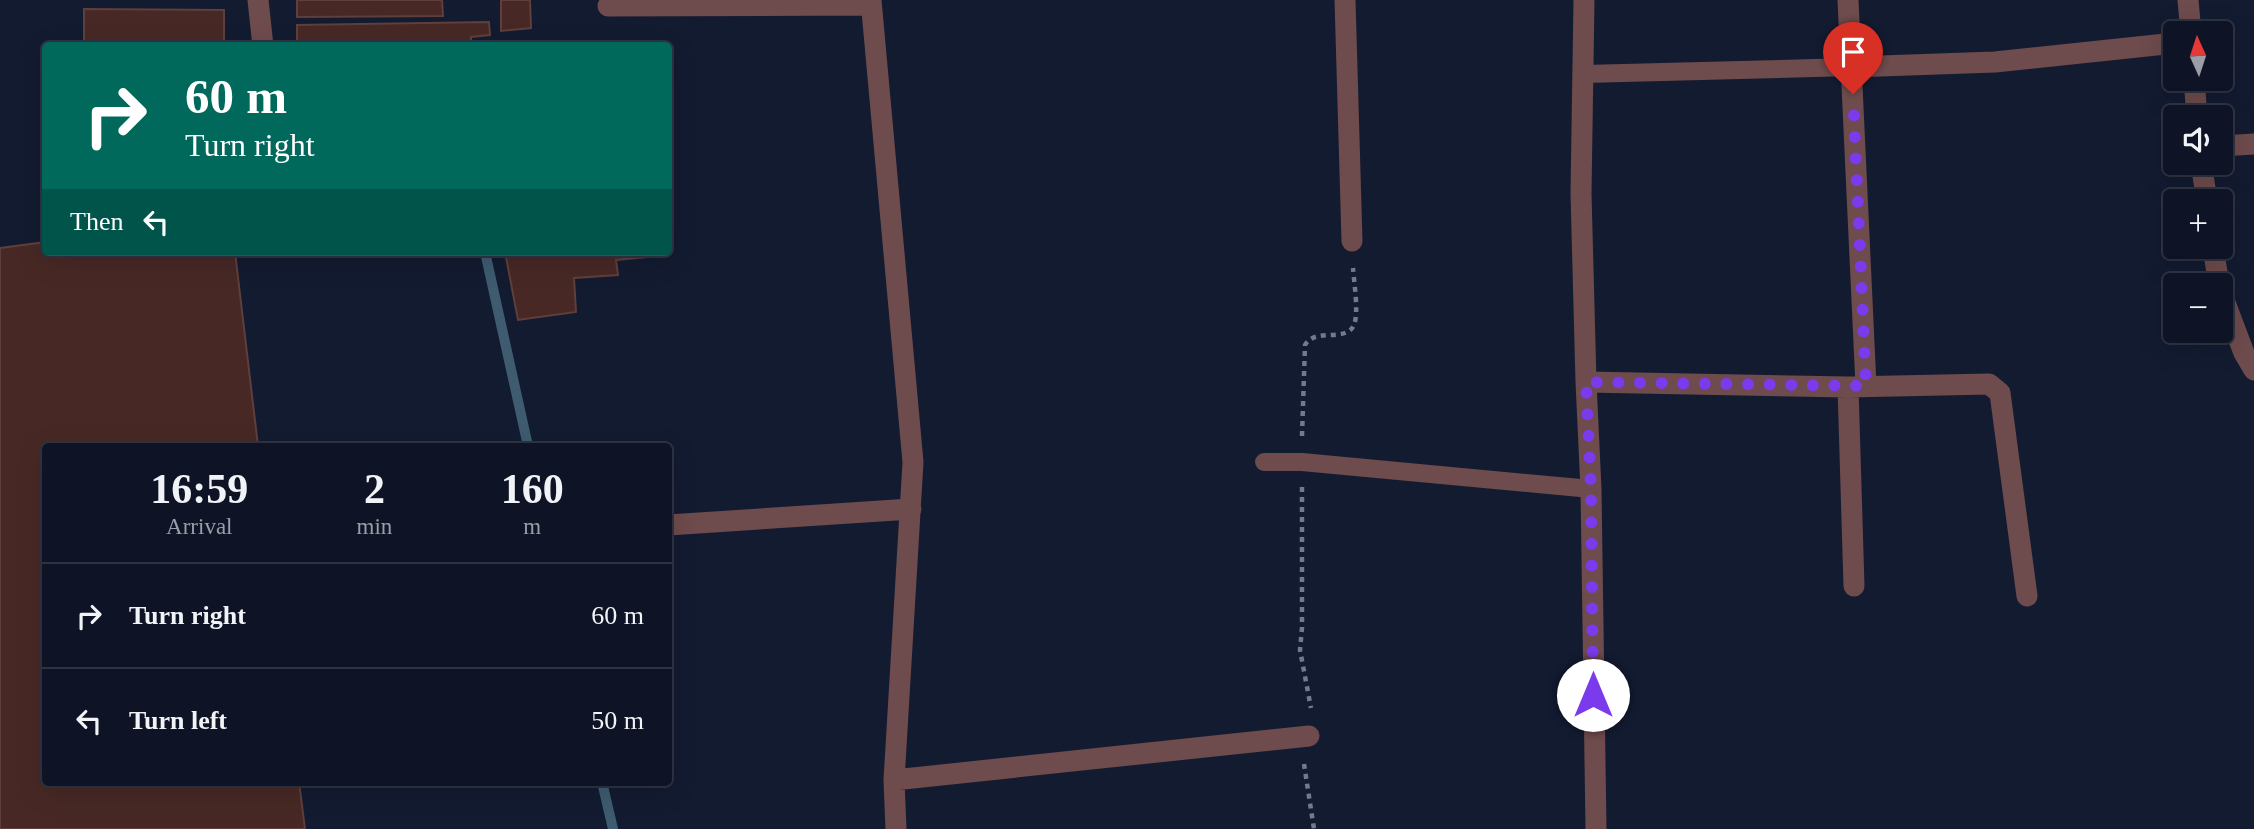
<!DOCTYPE html>
<meta charset="utf-8">
<style>
body{margin:0;font-family:Georgia,serif;background:#1c2132;color:#f1f3f6;height:100vh;display:flex;flex-direction:column;font-size:26px;white-space:nowrap}
*{box-sizing:border-box;margin:0}
p{font-size:23px;color:#9b9ea7}
.icon{flex:none;width:38px;height:38px;fill:none;stroke:currentColor;stroke-width:2;stroke-linecap:round;stroke-linejoin:round}
.map{position:relative;flex:1;overflow:hidden}
.panel{position:absolute;left:42px;top:443px;width:630px;height:343px;display:flex;flex-direction:column;background:#0e1425;border-radius:7px;box-shadow:0 7px 28px #0002,0 0 0 2px #2e3342}
.panel>*{flex:none}
.banner{position:absolute;left:42px;top:42px;width:630px;height:214px;border-radius:7px;box-shadow:0 7px 28px #0002,0 0 0 2px #2e3342;background:#00695c;color:#fff;overflow:hidden}
.needle{width:46px;rotate:357deg}
.buttons{position:absolute;left:2163px;top:21px;display:grid;gap:14px}
.buttons a{display:grid;place-items:center;width:70px;height:70px;border-radius:7px;background:#0e1425;box-shadow:0 7px 28px #0002,0 0 0 2px #2e3342;font-size:35px}
.pin{position:absolute;display:grid;place-items:center;width:60px;height:60px;color:#fff;margin:-72px -30px;border-radius:50% 50% 50% 0;rotate:-45deg;box-shadow:0 0 7px #0007}
.pin .icon{rotate:45deg}
.me{position:absolute;width:77px;margin:-38px;rotate:0deg;stroke-linejoin:round;filter:drop-shadow(0 0 5px #0008)}
.turn{display:flex;align-items:center;gap:24px;height:147px;padding:0 28px;font-size:32px}
.turn .icon{width:91px;height:91px;stroke-width:2.5}
.turn b{display:block;font-size:49px;line-height:60px}
.then{display:flex;align-items:center;height:66px;padding:0 28px;background:#0003;gap:14px;font-size:26px}
.eta{display:flex;justify-content:space-evenly;align-items:center;height:119px;text-align:center}
.eta b{font-size:42px;font-weight:600;line-height:49px}
ul{padding:0;list-style:none}
li{display:flex;align-items:center;gap:21px;height:105px;padding:0 28px;border-top:2px solid #2e3342}
li div{flex:1}
li b{display:block;font-size:26px}
li em{font-style:normal}
.map>svg:first-child{display:block}
</style>
<div class="map">
<svg width="2254" height="829" viewBox="0 0 2254 829">
<rect width="100%" height="100%" fill="#131b31"/>
<g fill="none" stroke-linecap="round" stroke-linejoin="round">
<!-- stream -->
<path stroke="#3e5b6f" stroke-width="10" d="M 485,252 L 528,446
M 602,782 L 613,829"/>
</g>
<!-- building -->
<path fill="#472825" stroke="#5e3f3c" stroke-width="2" d="M 297,0 L 442,0 L 443,16 L 297,17 Z
M 501,0 L 530,0 L 531,28 L 501,31 Z
M 84,9 L 224,10 L 224,46 L 84,46 Z
M 489,22 L 490,35 L 471,37 L 471,46 L 297,46 L 297,25 Z
M 582,41 L 583,46 L 509,46 Z
M 46,242 L 46,252 L 235,252 L 258,446 L 46,446 L 46,782 L 299,782 L 305,829 L 0,829 L 0,248 Z
M 505,252 L 657,252 L 657,256 L 616,260 L 618,275 L 574,278 L 576,312 L 518,320 Z"/>
<g fill="none" stroke-linecap="round" stroke-linejoin="round">
<!-- path -->
<path stroke="#727a8d" stroke-width="4.5" stroke-dasharray="5 5" stroke-linecap="butt" d="M 1302,436 L 1305,345 C 1315,327 1346,343 1354,325 C 1359,312 1354,283 1353,268
M 1302,487 L 1302,628 L 1300,650 L 1311,708
M 1304,764 L 1314,829"/>
<!-- service -->
<path stroke="#6e4b4c" stroke-width="18" d="M 1584,74 L 1852,67
M 1264,462 L 1302,462 L 1591,489"/>
<!-- minor -->
<path stroke="#6e4b4c" stroke-width="21" d="M 258,0 L 263,46
M 871,0 L 913,462 L 894,780 L 896,829
M 1345,0 L 1352,241
M 1584,0 L 1581,193 L 1586,382 L 1591,489 L 1596,829
M 1848,0 L 1866,386
M 2188,0 L 2191,33
M 608,6 L 871,5
M 1852,67 L 1995,62 L 2175,43
M 2194,79 L 2197,117
M 2221,146 L 2254,144
M 2201,163 L 2207,201
M 2213,247 L 2219,285
M 2221,292 L 2244,353 L 2254,370
M 1586,382 L 1848,387 L 1989,384 L 2000,393 L 2027,596
M 1848,387 L 1854,586
M 668,525 L 911,509
M 894,780 L 1309,736"/>
</g>
<g fill="none" stroke-linecap="round" stroke-linejoin="round">
<!-- route -->
<path stroke="#7c3aed" stroke-width="12" stroke-dasharray="0 21.6" d="M 1593,695 L 1591,489 L 1586,382 L 1866,386 L 1853,94"/>
</g>
</svg>
<div class="buttons">
<a><svg class="needle" viewBox="-14 -14 28 28"><path d="M0-13l5 13h-10z" fill="#e53935"/><path d="M0 13l5-13h-10z" fill="#9b9ea7"/></svg></a>
<a><svg class="icon" aria-label="sound" viewBox="0 0 24 24"><path d="M4 9h4l5-4v14l-5-4H4zM17 9q2 3 0 6"/></svg></a>
<a>+</a>
<a>−</a>
</div>
<div class="pin" style="left:1853px;top:94px;background:#d93025"><svg class="icon" aria-label="arrive" viewBox="0 0 24 24"><path d="M6 21V4h12l-3 4 3 4H6"/></svg></div>
<svg class="me" style="left:1593px;top:695px" viewBox="-20 -20 40 40"><circle r="19" fill="#fff"/><path d="M0-13L10 11 0 6-10 11z" fill="#7c3aed"/></svg>
<div class="banner">
<div class="turn"><svg class="icon" aria-label="right" viewBox="0 0 24 24"><path d="M7 20v-9h11M14 6l5 5-5 5"/></svg><div><b>60 m</b>Turn right</div></div>
<div class="then">Then<svg class="icon" aria-label="left" viewBox="0 0 24 24"><path d="M17 20v-9H6M10 6l-5 5 5 5"/></svg></div>
</div>
<section class="panel">
<div class="eta">
<div><b>16:59</b><p>Arrival</p></div>
<div><b>2</b><p>min</p></div>
<div><b>160</b><p>m</p></div>
</div>
<ul>
<li><svg class="icon" aria-label="right" viewBox="0 0 24 24"><path d="M7 20v-9h11M14 6l5 5-5 5"/></svg><div><b>Turn right</b></div><em>60 m</em></li>
<li><svg class="icon" aria-label="left" viewBox="0 0 24 24"><path d="M17 20v-9H6M10 6l-5 5 5 5"/></svg><div><b>Turn left</b></div><em>50 m</em></li>
</ul>
</section>
</div>
